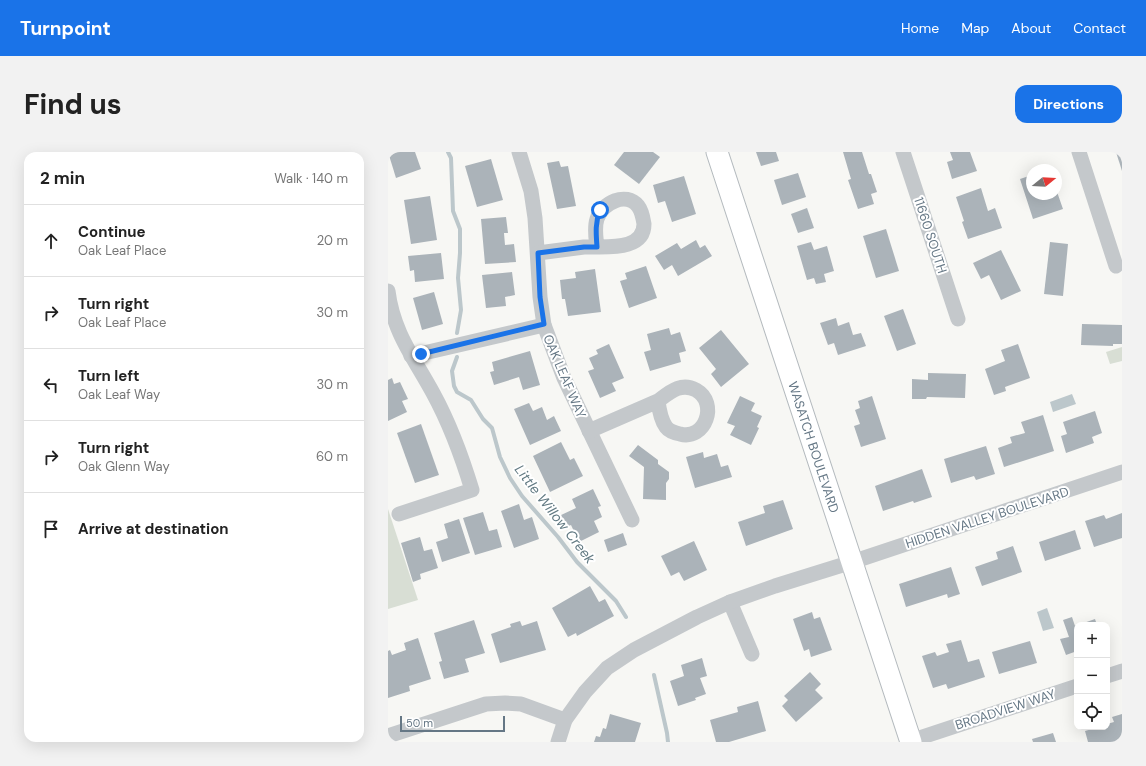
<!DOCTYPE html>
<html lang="en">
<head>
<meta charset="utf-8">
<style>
  body { margin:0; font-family:"DM Sans",sans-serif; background:#f2f2f2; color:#222 }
  .controls { position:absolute; right:12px; bottom:12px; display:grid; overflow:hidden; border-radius:8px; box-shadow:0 4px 16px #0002 }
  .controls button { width:36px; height:36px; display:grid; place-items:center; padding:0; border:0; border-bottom:1px solid #e0e0e0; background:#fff; color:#222; font:20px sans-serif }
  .compass { position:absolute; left:638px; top:12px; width:36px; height:36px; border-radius:50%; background:#fff; box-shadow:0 4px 16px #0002; rotate:72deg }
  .scale { position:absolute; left:12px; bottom:10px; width:105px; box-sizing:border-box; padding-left:4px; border:2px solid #657785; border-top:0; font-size:11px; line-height:14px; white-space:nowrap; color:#657785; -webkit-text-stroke:3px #fff; paint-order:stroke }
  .stop { position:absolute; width:12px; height:12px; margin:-9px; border:3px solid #1a73e8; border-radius:50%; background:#fff }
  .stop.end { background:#1a73e8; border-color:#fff; box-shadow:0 1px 4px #0008 }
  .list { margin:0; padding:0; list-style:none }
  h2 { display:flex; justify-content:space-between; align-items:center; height:52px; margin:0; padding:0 16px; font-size:17px }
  h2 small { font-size:13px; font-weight:400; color:#767676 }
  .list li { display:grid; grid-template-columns:26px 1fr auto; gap:12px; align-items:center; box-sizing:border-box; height:72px; padding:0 16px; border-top:1px solid #e0e0e0 }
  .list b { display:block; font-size:15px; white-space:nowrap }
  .list p { margin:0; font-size:13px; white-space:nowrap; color:#767676 }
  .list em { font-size:13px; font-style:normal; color:#767676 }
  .icon { flex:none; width:22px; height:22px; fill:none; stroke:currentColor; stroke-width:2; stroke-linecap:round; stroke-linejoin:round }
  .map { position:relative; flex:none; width:734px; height:590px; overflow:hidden; border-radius:12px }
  header { display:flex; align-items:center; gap:24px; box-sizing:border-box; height:56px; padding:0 20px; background:#1a73e8; color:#fff }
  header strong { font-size:19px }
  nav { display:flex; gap:22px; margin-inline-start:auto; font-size:14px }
  .intro { display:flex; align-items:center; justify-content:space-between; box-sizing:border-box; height:96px; padding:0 24px }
  h1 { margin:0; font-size:28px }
  .button { padding:10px 18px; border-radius:12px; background:#1a73e8; color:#fff; font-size:14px; font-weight:700 }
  main { display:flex; gap:24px; padding:0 24px }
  aside { flex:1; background:#fff; border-radius:12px; box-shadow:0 4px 16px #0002 }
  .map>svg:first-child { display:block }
  .green { fill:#d8ded4 }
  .water { fill:#bcc7cb }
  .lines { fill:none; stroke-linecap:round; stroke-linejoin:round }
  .stream { stroke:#bcc7cb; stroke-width:4 }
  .building { fill:#abb3b9 }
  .secondary-casing { stroke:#b4babe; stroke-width:23 }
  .minor { stroke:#c4c8cb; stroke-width:15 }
  .secondary { stroke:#fff; stroke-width:21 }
  .route { stroke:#1a73e8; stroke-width:5 }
  .labels { text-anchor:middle; stroke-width:4; stroke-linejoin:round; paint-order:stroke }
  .street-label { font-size:13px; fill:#657785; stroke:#fff }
  .water-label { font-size:14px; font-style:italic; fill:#617982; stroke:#fff }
</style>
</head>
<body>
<header>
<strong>Turnpoint</strong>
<nav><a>Home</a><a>Map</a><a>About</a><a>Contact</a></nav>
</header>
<div class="intro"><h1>Find us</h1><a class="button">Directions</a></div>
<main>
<aside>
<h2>2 min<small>Walk · 140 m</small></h2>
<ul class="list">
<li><svg class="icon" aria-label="ahead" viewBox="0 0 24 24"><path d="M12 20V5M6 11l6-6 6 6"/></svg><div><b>Continue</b><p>Oak Leaf Place</p></div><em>20 m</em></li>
<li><svg class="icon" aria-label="right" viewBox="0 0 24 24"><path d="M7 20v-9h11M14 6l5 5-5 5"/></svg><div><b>Turn right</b><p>Oak Leaf Place</p></div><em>30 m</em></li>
<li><svg class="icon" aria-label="left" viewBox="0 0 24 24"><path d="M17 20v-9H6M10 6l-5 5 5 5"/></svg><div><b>Turn left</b><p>Oak Leaf Way</p></div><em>30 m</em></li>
<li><svg class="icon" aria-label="right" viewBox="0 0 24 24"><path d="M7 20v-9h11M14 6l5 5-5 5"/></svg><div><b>Turn right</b><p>Oak Glenn Way</p></div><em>60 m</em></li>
<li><svg class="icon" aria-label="arrive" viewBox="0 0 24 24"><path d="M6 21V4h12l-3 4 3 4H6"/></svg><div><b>Arrive at destination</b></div></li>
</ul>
</aside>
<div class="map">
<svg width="734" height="590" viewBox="0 0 734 590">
  <rect width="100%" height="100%" fill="#f7f7f4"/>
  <!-- green -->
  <g class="green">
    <path d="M734,195v14l-12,3 -4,-12z"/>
    <path d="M0,357l30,91 -30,9z"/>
  </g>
  <!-- water -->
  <g class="water">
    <path d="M684,242l4,10 -23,8 -3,-10z"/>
    <path d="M659,456l7,20 -11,3 -6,-19z"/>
  </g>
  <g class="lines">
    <!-- stream -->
    <g class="stream">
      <path d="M60,0l3,6 2,53 7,18v24l-2,25 3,32 -4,23"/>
      <path d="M69,205l-5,14 2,15 3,6 14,8 12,19 9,9 8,29 10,21 12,18 36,41 19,25 39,39 10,16"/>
      <path d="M266,523l13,58 1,9"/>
    </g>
  </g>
  <!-- building -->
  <g class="building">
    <path d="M0,0h27l6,17 -25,9z"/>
    <path d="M236,0h29l7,5 -21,27 -25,-19z"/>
    <path d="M368,0h20l3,9 -18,5z"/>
    <path d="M455,0h19l7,22h2l6,18 -6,2 3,10 -16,5 -10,-29 3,-1z"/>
    <path d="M562,0h20l7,19 -25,8 -5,-17 6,-2z"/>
    <path d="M728,0h6v19z"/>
    <path d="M103,7l12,41 -26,7 -12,-41z"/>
    <path d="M171,9l2,6 7,-1 8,40 -19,3 -10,-46z"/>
    <path d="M410,21l8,24 -24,8 -8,-25z"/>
    <path d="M644,23v19h24v-5l7,20 -30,10 -13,-40z"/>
    <path d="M296,24l12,38 -24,8 -7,-21 -7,2 -5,-18z"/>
    <path d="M593,36l7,23 7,-3 7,20 -34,11 -6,-17 2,-1 -8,-24z"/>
    <path d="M42,44l7,44 -26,4 -7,-44z"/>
    <path d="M419,56l7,20 -16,5 -7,-19z"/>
    <path d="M118,65l2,16h-4l1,12 9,-1 2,18 -31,2 -4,-45z"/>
    <path d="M498,77l13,42 -23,7 -13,-42z"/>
    <path d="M308,88l4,8 5,-3 7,11 -34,20 -6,-11 -8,5 -9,-14 22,-13 4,6z"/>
    <path d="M423,90l3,8 13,-4 7,25 -10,3 2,8 -10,2 -2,-6 -7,2 -10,-34z"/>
    <path d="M662,90l18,2 -5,52 -19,-2z"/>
    <path d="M613,98l20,41 -20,9 -12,-25 -8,4 -8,-16z"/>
    <path d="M53,101l3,26 -29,3 -1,-12 -4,1 -2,-15z"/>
    <path d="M258,114l11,32 -28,10 -9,-27 7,-2 -2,-6z"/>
    <path d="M207,117l6,43 -33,4 -3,-17h-3l-2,-19 16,-2 -1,-6z"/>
    <path d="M124,120l3,23 -10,2 1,9 -20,2 -4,-33z"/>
    <path d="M46,140l9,32 -21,6 -9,-32z"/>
    <path d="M515,157l13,35 -19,7 -13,-35z"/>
    <path d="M448,166l2,8 11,-4 4,13 8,-2 5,13 -28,9 -4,-12 -6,2 -8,-22z"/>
    <path d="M694,172l40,1v19h-9v2l-32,-1z"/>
    <path d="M281,176l2,7 9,-3 6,19 -7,2 2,9 -31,9 -6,-19 7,-2 -4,-16z"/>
    <path d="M333,178l28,34 -28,23 -10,-13 5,-5 -17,-21z"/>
    <path d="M221,192l15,34 -12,5 4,8 -16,7 -12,-27 6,-2 -5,-11 9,-4 -2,-4z"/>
    <path d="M630,192l12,34 -25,9 1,4 -12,4 -9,-26 20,-8 -4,-11z"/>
    <path d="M142,199l10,34 -17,5 -4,-13 -25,8 -4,-13 4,-1 -2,-9z"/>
    <path d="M540,221l38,1 -1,24 -38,-1 -1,2h-14v-20l16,1z"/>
    <path d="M4,226l2,6 6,-2 8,17 -6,2 5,11 -19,9v-41z"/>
    <path d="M352,244l15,7 -4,8 11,5 -5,11 2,1 -8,17 -21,-10 5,-9 -8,-3z"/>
    <path d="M484,244l14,43 -25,8 -7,-21 6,-2 -5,-14 5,-2 -2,-7z"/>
    <path d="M141,251l4,8 9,-4 5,13 7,-4 7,15 -31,14 -16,-36z"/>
    <path d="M707,259l7,22 -10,4 2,6 -28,10 -5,-17 6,-2 -4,-12z"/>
    <path d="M655,263l11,36 -50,16 -6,-19 14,-5 -2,-6 15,-4 -4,-11z"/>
    <path d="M33,272l18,51 -24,8 -18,-50z"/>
    <path d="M173,290l9,18 4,-2 9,18 -33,16 -17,-36z"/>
    <path d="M250,293l20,15v4l11,8v7l-3,4v17l-23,-1 1,-32 -15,-11z"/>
    <path d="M598,294l9,28 -19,6 -2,-4 -23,7 -7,-24z"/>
    <path d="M315,300l1,6 13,-4 4,13 7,-2 4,12 -37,11 -9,-31z"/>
    <path d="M534,317l10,28 -18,6 -1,-2 -30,10 -8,-25z"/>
    <path d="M205,337l8,17 -3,1 4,10 -8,4 5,11 -20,10 -8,-17 -7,3 -5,-12 17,-8 -4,-9z"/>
    <path d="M395,348l10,29 -47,17 -8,-24 27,-9 -2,-7z"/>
    <path d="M131,352l5,16 8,-3 7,22 -25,9 -13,-37z"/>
    <path d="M95,360l6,19 8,-2 5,18 -27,8 -12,-37z"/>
    <path d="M734,361v25l-28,9 -9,-26 19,-6 2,4z"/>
    <path d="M71,367l11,34 -28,9 -6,-20 12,-4 -4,-14z"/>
    <path d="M687,378l6,19 -36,12 -6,-19z"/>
    <path d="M235,381l4,12 -19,7 -4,-12z"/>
    <path d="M32,385l4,14 8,-2 6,19 -18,6 1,5 -8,3 -12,-39z"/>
    <path d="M306,389l13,29 -23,11 -5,-9 -8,4 -10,-20z"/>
    <path d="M625,394l9,26 -40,14 -7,-19 23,-8 -2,-7z"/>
    <path d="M563,415l9,27 -12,4 -1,-4 -41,13 -7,-23z"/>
    <path d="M202,434l9,16 6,-3 9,17 -37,20 -1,-3 -8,4 -16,-29z"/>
    <path d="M424,460l2,7 6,-2 12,33 -21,7 -2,-8 -5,2 -11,-32z"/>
    <path d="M684,465l3,9 2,-1v26l-11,4 -6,-16 9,-2 -6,-17z"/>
    <path d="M707,467l2,6h-19z"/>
    <path d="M86,468l11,33 -20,6 4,13 -25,7 -5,-17 3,-1 -8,-28z"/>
    <path d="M132,469l2,5 15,-5 9,29 -46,13 -9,-29 20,-7 -1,-3z"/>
    <path d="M30,486l13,41 -22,7 1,5 -22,7v-47l2,-1 2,5 14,-5 -2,-7z"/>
    <path d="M573,488l7,22 11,-3 6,18 -37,12 -2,-5 -13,4 -11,-32 13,-4 2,4 12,-4 -3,-8z"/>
    <path d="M642,489l7,22 -38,11 -7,-22z"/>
    <path d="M314,506l5,18 -7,2 6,16 -11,4 1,2 -18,6 -8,-25 14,-5 -3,-11z"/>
    <path d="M422,520l11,12 -6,6 8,8 -27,24 -14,-16 6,-6 -4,-4z"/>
    <path d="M370,549l8,30 -37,11h-13l-6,-22 28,-8 -1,-5z"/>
    <path d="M222,562l31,9 -6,19h-41l2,-6 4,1 3,-9 3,1z"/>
    <path d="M734,562v28h-34l-3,-11 14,-4h8v-3l7,-2 -2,-5z"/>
    <path d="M665,581l3,9h-23l-1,-3z"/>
  </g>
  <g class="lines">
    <defs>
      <path id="secondary" d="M329,0l194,590"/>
    </defs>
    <!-- secondary casing -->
    <use href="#secondary" class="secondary-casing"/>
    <!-- minor -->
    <g class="minor">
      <path d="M131,0l12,39 4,27 5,79 4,28 20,53 68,142"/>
      <path d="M515,0l55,167"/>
      <path d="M691,0l37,114"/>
      <path d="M150,101l46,-6h13c-1,-9 -3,-19 0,-28 5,-16 29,-28 41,-13 4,5 5,12 6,18 0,24 -30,23 -47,23"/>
      <path d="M0,139c5,41 26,67 45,102 17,31 29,64 39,97l-73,24"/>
      <path d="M23,204l133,-31"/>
      <path d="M201,279l69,-30c1,8 3,19 8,26 3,4 9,6 14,7 25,7 39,-31 16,-44 -15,-8 -26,2 -38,11"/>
      <path d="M342,450l22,52"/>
      <path d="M719,524l15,-5"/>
      <path d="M0,584l98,-32 19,-1 16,1 44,16"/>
      <path d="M522,589l167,-55"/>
      <path d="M170,590l7,-22 20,-28 22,-24 27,-18 63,-33 33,-15 45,-16 77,-24 270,-90"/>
    </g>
    <!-- secondary -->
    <use href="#secondary" class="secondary"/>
  </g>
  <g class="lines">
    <!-- route -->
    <path class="route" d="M33,202l123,-30 -4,-27 -2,-44 46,-6h13c-1,-14 -2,-24 3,-37"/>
  </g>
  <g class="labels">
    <!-- street labels -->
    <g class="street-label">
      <text transform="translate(543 83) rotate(72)" y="5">11660 SOUTH</text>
      <text transform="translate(177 224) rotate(67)" y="5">OAK LEAF WAY</text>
      <text transform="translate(426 295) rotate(72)" y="5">WASATCH BOULEVARD</text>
      <text transform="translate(599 365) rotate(-18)" y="5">HIDDEN VALLEY BOULEVARD</text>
      <text transform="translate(617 557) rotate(-18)" y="5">BROADVIEW WAY</text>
    </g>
    <!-- water labels -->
    <g class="water-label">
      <text transform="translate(167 362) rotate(52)" y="5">Little Willow Creek</text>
    </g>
  </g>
</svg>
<div class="controls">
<button>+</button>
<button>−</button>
<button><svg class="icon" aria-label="locate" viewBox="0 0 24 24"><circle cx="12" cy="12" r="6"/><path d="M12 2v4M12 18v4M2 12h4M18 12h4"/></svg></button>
</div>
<svg class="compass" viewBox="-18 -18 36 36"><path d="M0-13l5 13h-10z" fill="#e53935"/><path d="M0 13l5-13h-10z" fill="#767676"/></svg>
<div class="scale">50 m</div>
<div class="stop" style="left:212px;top:58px"></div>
<div class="stop end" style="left:33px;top:202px"></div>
</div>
</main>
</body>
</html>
